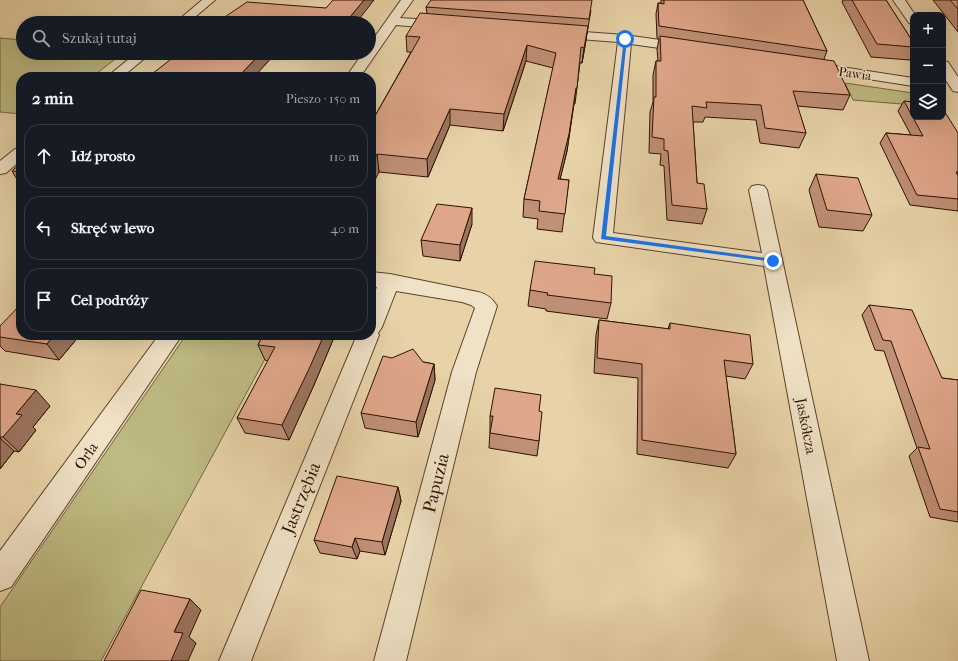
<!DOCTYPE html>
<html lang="pl">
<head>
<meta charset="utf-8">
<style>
  body { margin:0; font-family:"IM FELL French Canon",serif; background:#20242c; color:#f1f3f6 }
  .controls { position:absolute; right:12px; top:12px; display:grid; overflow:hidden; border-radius:8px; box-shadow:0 4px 16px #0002 }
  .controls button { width:36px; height:36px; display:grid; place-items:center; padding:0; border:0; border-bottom:1px solid #363941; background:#171b24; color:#f1f3f6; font:20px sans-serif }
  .stop { position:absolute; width:12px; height:12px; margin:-9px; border:3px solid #1a73e8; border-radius:50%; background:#fff }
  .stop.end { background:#1a73e8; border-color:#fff; box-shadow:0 1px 4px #0008 }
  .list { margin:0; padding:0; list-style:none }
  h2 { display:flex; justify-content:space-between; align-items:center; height:52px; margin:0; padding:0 16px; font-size:17px }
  h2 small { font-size:13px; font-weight:400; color:#9ea1a6 }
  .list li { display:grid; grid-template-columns:26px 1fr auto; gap:12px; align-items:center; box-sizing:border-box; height:64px; margin:0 8px 8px; padding:0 8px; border:1px solid #363941; border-radius:16px }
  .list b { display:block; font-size:15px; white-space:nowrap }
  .list em { font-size:13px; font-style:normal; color:#9ea1a6 }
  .icon { flex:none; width:22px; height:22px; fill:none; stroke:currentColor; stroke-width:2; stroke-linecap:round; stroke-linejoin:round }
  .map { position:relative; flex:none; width:958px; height:661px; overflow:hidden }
  .search { position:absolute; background:#171b24; box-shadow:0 4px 16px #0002; left:16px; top:16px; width:360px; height:44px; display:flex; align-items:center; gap:10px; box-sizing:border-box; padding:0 14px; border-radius:22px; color:#9ea1a6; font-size:15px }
  .panel { position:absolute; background:#171b24; box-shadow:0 4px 16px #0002; left:16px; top:72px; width:360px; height:268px; border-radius:16px }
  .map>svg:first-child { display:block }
  .green { fill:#beba83; stroke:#766642 }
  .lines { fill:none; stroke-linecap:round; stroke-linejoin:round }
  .street-casing { stroke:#5c422a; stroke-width:2 }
  .street { fill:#f0e2c6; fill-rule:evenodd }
  .wall { fill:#c09077; stroke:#2d1200 }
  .shaded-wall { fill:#9c7561; stroke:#2d1200 }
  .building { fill:#dfa78a; stroke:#2d1200 }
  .route { fill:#1a73e8 }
  .labels { text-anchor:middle; stroke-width:3; stroke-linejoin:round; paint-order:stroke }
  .far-street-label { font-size:13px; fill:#2d1200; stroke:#f0e2c6 }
  .street-label { font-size:15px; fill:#2d1200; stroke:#f0e2c6 }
  .near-street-label { font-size:18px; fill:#2d1200; stroke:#f0e2c6 }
</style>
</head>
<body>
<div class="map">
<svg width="958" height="661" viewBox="0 0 958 661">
  <rect width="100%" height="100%" fill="#e8d3a8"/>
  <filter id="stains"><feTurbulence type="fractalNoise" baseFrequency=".005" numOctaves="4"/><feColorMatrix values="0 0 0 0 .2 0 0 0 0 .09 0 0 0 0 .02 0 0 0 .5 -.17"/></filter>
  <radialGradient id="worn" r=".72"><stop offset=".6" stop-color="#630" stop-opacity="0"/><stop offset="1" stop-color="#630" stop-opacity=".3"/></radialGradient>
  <!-- green -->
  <g class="green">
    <path d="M0,38l23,2v13h100l-31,24h-71v37l-21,-2z"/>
    <path d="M845,83l68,10v12l-60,-5z"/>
    <path d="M186,335h92l-177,326h-101v-54z"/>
  </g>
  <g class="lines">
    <defs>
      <g id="street">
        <path d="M202,0h13l-27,23h-13z"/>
        <path d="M401,0h12l-13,18 45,3 4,1 2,3 -2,3 -4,1 -49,-4 -36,52h-14l17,-24h6v-8z"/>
        <path d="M893,0h12l10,15h-2v9l-4,-1z"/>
        <path d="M557,30l68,5 63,9 5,1 1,3 -1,3 -5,1 -57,-8 -18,189 149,20 -13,-63 3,-4 6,-1 6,1 3,4 102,471h-32l-73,-395 -168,-24 -3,-4 25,-196 -65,-5 -2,-3 2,-3z"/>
        <path d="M136,53h15l-29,24h-15z"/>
        <path d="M943,61l5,1 10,15v15l-5,-1 -10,-15z"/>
        <path d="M809,62l104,16v8l-109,-17 -2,-3 2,-3z"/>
        <path d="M21,147v13l-15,13 -6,1v-13l15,-12z"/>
        <path d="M371,272l19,2 88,18c9,2 14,6 19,14l-21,66 -70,289h-32l78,-289 23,-64 -4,-3 -9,-3 -66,-11 -14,36 -4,6 1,2 -128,326h-32l138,-326h14v-33l6,-15 -6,-1z"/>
        <path d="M159,335h23l-171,252 -11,4v-40z"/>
      </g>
    </defs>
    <!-- street casing -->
    <use href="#street" class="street-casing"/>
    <!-- street -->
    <use href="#street" class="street"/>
  </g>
  <!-- wall -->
  <g class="wall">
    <path d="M661,0h142l24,51 -3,8 26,36 -7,15 -46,-4 9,27 -7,15 -39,-5 -4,-23 -51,-3 -2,5h-10l4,61 10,26 -5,15 -35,-4 -3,-54 -4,-1 1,-11 -12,-1 1,-41 3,-10v-27l3,-14h2l-1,-12 2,-10 -2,-1 -1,-24 2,-11h3z"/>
    <path d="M843,0h43l27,42v13l-3,5 -39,-3 -29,-55z"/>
    <path d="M933,0h25v32z"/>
    <path d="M426,7l165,3 -9,53h-2l-5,41h-1l-7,47 -7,28 9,1 -7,52 -25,-3 1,-10 -15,-2 1,-18 29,-131 -27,-7 -23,70 -53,-6 -22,52 -49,-5 -8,-49 40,-71h-4l-1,-16 21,-22z"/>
    <path d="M282,53h52l-3,4z"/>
    <path d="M904,101l54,32v78l-48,-6 -30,-62 6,-10 25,2 -13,-24z"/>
    <path d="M21,163v23l-9,-15z"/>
    <path d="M816,174l56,41 -9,16 -44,-4 -10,-37z"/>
    <path d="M472,224l-12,37 -37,-5 -2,-16z"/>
    <path d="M594,274l17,29 -4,16 -61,-8v-2l-18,-3 2,-16z"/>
    <path d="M869,305l73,73 16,2v142l-28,-5 -21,-61 8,-8 -33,-97 -9,-1 -13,-35z"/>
    <path d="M599,320l69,9 2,-6 83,41 -8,15 -19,-3 10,78 -8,14 -91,-14 1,-76 -44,-5 2,-38z"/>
    <path d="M0,326l80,9 -21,25 -54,-9 -5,-5z"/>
    <path d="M263,335h72l-21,50 -25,55 -44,-7 -8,-15 31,-57 -3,-1 -7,-15z"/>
    <path d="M423,362l11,2 1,16 -17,57 -53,-9 -4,-15z"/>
    <path d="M0,384l50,22 -17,21 3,3 -17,22 -5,-1 -14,18z"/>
    <path d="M539,411v30l-2,15 -48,-8 1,-17v-15z"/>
    <path d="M398,487l3,14 -16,54 -25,-4 -3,8 -37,-6 -6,-13z"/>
  </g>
  <!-- shaded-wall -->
  <g class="shaded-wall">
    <path d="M364,0h10l-18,23h-11z"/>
    <path d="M588,26l-2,15 -4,22 2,-15z"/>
    <path d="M527,45l-1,16 -23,70 1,-17z"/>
    <path d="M261,53h15l-22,24h-16z"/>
    <path d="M330,53h4l-3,4z"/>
    <path d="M576,88l-9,63 -11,45 2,-17z"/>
    <path d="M450,109v16l-22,52 -1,-18z"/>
    <path d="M377,154l2,18 -8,16v-23z"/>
    <path d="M472,208v16l-12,37v-16z"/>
    <path d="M54,335h26l-21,25 -12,-16z"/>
    <path d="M324,335h11l-21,50 -25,55 -7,-15z"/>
    <path d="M434,364l1,16 -17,57 -2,-15z"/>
    <path d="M36,390l14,16 -17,21 3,3 -17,22 -16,-15 13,-23z"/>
    <path d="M0,438l14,13 -14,18z"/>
    <path d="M398,487l3,14 -16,54 -3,-13z"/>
    <path d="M355,538l5,13 -3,8 -5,-12z"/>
    <path d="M190,599l11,11 -12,27 7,6 -8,18h-17l3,-29z"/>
  </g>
  <!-- building -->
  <g class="building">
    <path d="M333,0h31l-19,23h-129l31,-21 79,6z"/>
    <path d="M431,0h161l-3,19 -163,-12z"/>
    <path d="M664,0h139l24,51 -168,-25 -1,-23 6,1z"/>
    <path d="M852,0h34l27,42v5l-36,-3z"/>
    <path d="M950,0h8v9z"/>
    <path d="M420,13l168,13 -4,22 -3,-1 -4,41h-1l-7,46 -11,45 11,1 -4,34 -26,-3 1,-10 -16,-2 32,-146 -29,-8 -23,69 -54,-5 -23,50 -50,-5 -6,11v-42l49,-86 -14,-1z"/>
    <path d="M660,36l174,25 16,34 -57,-4 13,42 -41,-5 -4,-23 -55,-3 1,6 -15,-2 5,77 7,1 3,25 -35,-4 -4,-54 -4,-1v-11l-12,-2 2,-40h2v-36h5z"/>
    <path d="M179,53h82l-23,24h-90z"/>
    <path d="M904,101l9,1v15h30v-8l15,24v39h-2l2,4v23l-41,-4 -31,-62 37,3z"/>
    <path d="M21,163v9l-9,-1z"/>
    <path d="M816,174l42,4 14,37 -45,-5z"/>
    <path d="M437,204l35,4 -12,37 -39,-5z"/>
    <path d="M535,261l60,7 -1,6 18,2 -1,27 -64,-8 1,-2 -18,-3z"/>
    <path d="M21,304v31h33l-7,9 -47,-7v-11z"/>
    <path d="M869,305l43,5 30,68 16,2v132l-18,-3 -22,-62 12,2 -39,-108 -8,-1z"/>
    <path d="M599,320l71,9v-6l80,12 3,29 -29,-4 12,94 -94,-14v-76l-45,-6z"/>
    <path d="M263,335h61l-15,34 -27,56 -45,-7 38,-71 -17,-2z"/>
    <path d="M413,349l10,13 11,2 -18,58 -55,-9 22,-57 9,2z"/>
    <path d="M0,384l36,6 -20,24 6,1 -19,22h-3z"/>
    <path d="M495,388l46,7 -2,16 3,1 -3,29 -49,-8 3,-17h-3z"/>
    <path d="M337,476l61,11 -16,55 -27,-4 -3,9 -38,-7z"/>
    <path d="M141,590l49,9 -16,33 9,1 -12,28h-67z"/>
  </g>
  <!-- route -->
  <path class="route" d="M624,38l3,1 -21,197 167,23 3,2 -1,1 -174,-23z"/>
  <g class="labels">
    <!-- far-street labels -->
    <g class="far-street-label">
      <text transform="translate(855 73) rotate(8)" y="5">Pawia</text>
    </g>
    <!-- street labels -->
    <g class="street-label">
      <text transform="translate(806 426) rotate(79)" y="5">Jaskółcza</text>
      <text transform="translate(86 456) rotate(-55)" y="5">Orla</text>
    </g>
    <!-- near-street labels -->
    <g class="near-street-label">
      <text transform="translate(436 483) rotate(-76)" y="6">Papuzia</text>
      <text transform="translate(301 498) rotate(-68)" y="6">Jastrzębia</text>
    </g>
  </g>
  <rect width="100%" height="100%" filter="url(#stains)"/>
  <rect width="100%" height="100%" fill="url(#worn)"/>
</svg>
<div class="controls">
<button>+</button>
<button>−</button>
<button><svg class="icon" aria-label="layers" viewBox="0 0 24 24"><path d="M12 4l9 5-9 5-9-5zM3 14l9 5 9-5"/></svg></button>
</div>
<div class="stop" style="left:625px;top:39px"></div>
<div class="stop end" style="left:773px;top:261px"></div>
<div class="search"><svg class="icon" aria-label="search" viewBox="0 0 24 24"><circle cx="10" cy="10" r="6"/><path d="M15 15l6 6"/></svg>Szukaj tutaj</div>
<section class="panel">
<h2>2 min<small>Pieszo · 150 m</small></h2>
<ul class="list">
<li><svg class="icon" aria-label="ahead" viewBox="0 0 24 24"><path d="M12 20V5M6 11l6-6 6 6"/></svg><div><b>Idź prosto</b></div><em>110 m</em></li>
<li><svg class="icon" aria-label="left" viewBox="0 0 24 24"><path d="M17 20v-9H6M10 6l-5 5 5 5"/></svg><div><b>Skręć w lewo</b></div><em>40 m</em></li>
<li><svg class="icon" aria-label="arrive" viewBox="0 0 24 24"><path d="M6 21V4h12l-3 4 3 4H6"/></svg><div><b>Cel podróży</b></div></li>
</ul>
</section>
</div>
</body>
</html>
